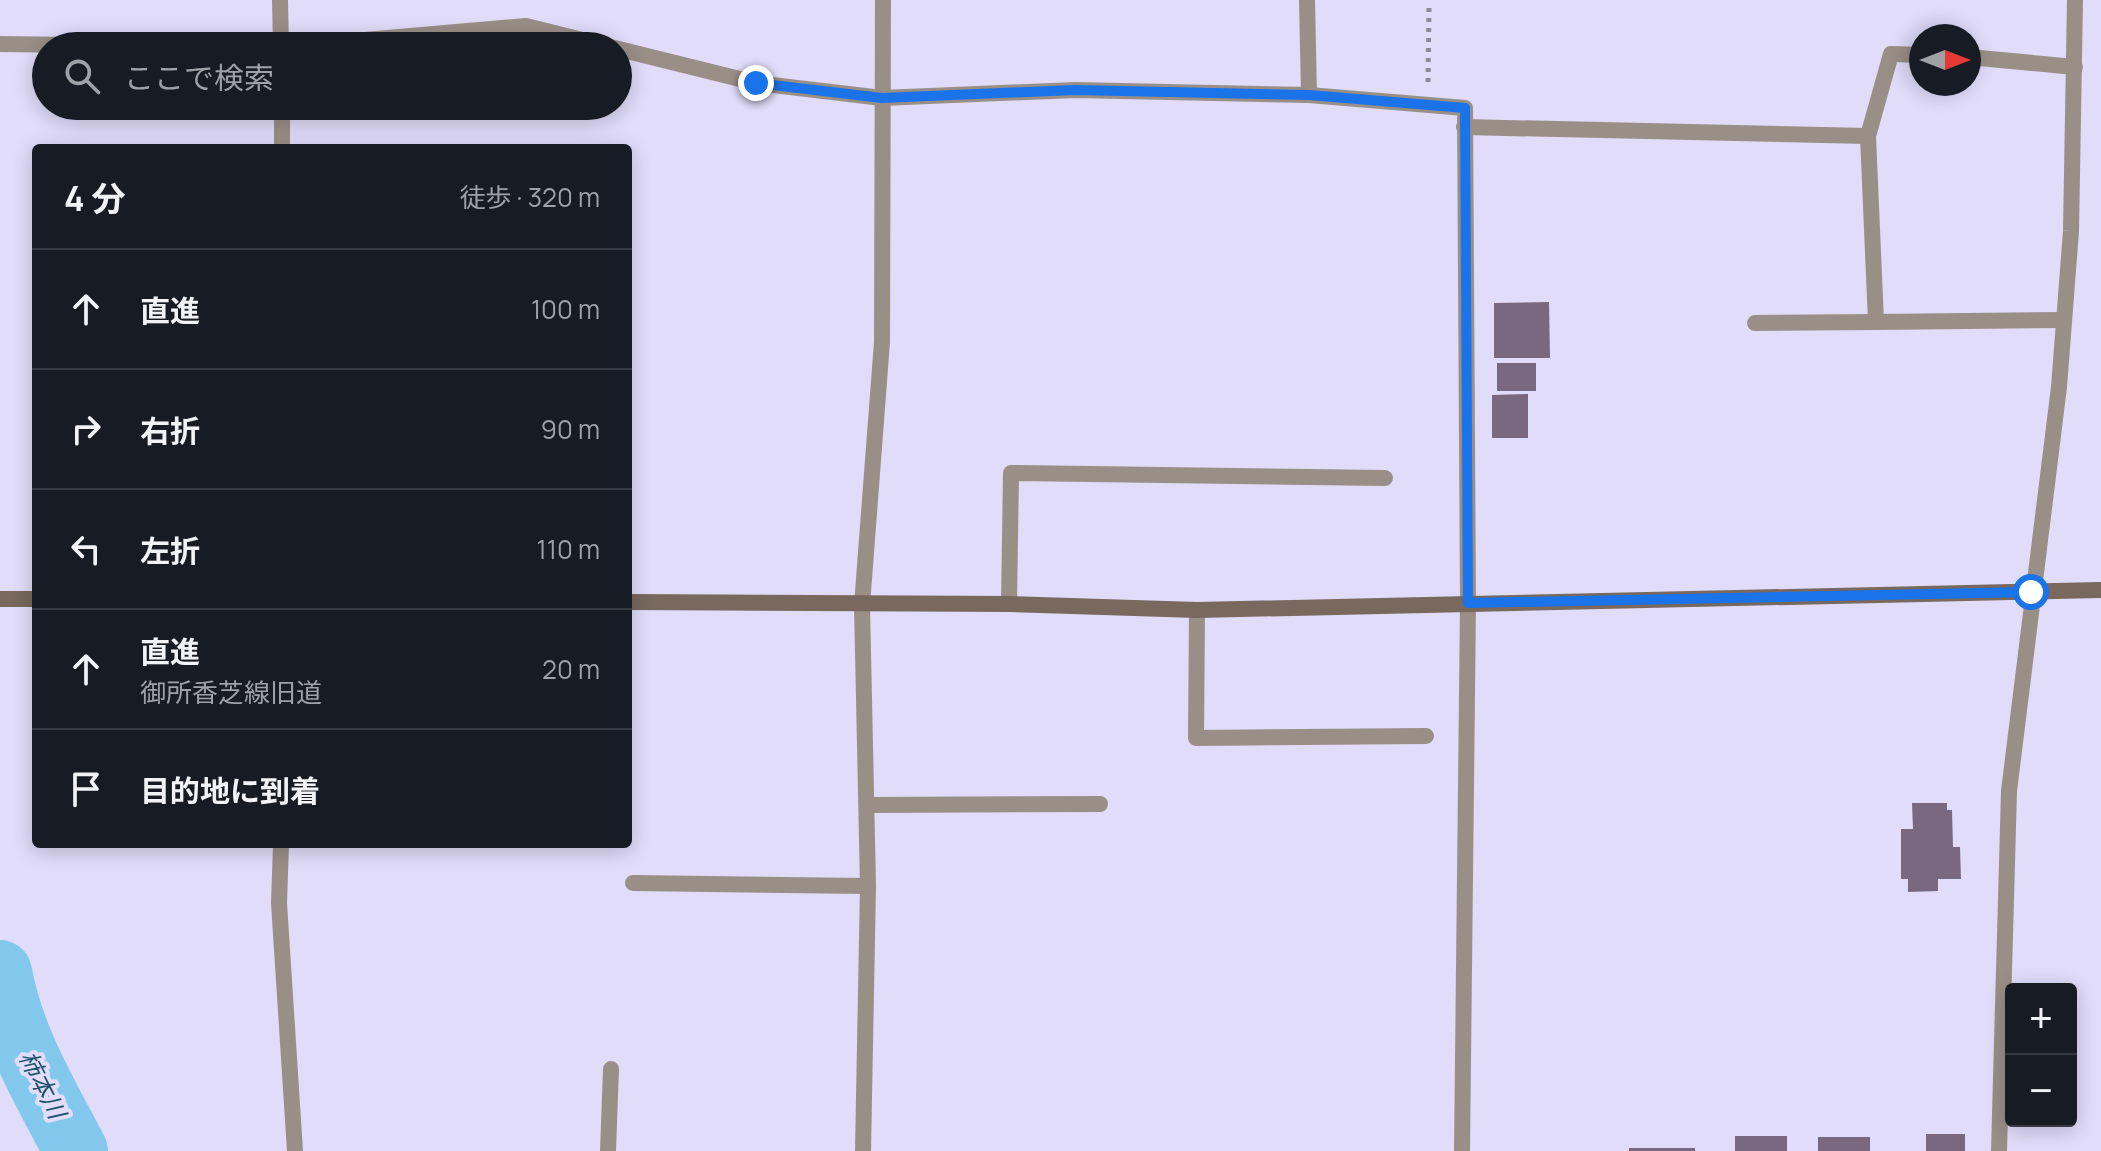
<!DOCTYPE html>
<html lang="ja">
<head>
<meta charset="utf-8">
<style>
  body { margin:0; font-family:Manrope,"Noto Sans JP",sans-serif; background:#242831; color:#f1f3f6 }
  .controls { position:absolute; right:24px; bottom:24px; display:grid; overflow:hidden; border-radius:8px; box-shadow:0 4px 20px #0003 }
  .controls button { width:72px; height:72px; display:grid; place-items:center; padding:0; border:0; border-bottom:2px solid #363941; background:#171b24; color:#f1f3f6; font:40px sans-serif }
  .compass { position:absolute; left:1909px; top:24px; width:72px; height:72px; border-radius:50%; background:#171b24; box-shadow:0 4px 20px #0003; rotate:90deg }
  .stop { position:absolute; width:24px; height:24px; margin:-18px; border:6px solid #1a73e8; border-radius:50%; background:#fff }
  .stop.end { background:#1a73e8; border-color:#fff; box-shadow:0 2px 8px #0008 }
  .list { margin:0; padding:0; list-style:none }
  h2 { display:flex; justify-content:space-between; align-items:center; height:104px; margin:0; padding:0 32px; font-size:34px }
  h2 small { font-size:26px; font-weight:400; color:#9ea1a6 }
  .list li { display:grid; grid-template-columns:52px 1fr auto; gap:24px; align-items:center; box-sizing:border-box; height:120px; padding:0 32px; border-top:2px solid #363941 }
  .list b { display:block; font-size:30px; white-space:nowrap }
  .list p { margin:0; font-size:26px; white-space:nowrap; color:#9ea1a6 }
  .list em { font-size:26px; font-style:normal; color:#9ea1a6 }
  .icon { flex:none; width:44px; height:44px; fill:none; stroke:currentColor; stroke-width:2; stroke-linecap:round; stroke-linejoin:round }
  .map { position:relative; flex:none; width:2101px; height:1151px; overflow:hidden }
  .search { position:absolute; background:#171b24; box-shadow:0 4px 20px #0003; left:32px; top:32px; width:600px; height:88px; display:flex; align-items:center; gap:20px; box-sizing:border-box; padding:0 28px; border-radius:44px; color:#9ea1a6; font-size:30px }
  .panel { position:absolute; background:#171b24; box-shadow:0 4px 20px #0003; left:32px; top:144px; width:600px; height:704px; border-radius:8px }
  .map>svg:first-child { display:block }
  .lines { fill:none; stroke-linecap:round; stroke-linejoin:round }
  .river { stroke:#82c7ec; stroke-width:64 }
  .building { fill:#79687f }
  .path { stroke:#8c899d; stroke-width:5; stroke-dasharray:4 6; stroke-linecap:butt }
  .lane { stroke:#9a8f87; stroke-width:16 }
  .street { stroke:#9a8f87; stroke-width:16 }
  .secondary { stroke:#78685d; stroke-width:16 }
  .route { stroke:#1a73e8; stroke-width:10 }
  .labels { text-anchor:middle; stroke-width:8; stroke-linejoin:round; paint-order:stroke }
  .water-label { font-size:24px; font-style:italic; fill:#1c526c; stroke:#e0dcf9 }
</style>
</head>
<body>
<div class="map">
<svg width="2101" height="1151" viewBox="0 0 2101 1151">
  <rect width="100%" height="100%" fill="#e0dcf9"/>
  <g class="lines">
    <!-- river -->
    <path class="river" d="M0,972c12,66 45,120 76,179"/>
  </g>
  <!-- building -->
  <g class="building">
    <path d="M1549,302l1,56h-56v-55z"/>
    <rect x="1497" y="363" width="39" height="28"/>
    <path d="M1528,394v44h-36v-43z"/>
    <path d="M1912,803h35v7h5l1,37h7l1,32h-23v12l-30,1v-13h-7v-50h12z"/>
    <rect x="1926" y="1134" width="39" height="17"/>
    <rect x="1735" y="1136" width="52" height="15"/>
    <rect x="1818" y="1137" width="52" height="14"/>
    <rect x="1629" y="1148" width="66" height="3"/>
  </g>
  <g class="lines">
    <!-- path -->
    <path class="path" d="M1428,82l1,-74"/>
    <!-- lane -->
    <g class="lane">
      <path d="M1755,323l121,-1"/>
      <path d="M1009,604l2,-131 374,5"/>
      <path d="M1197,610l-1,128 230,-2"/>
      <path d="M867,805l233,-1"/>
      <path d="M633,883l235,3"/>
      <path d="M608,1151l3,-82"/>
    </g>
    <!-- street -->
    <g class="street">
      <path d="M280,0l1,46"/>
      <path d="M1307,0l2,95"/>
      <path d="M0,44l153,2"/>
      <path d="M296,46l230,-20 230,57 126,15 193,-8 234,5 156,13 3,495 -6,548"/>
      <path d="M1969,57l106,10"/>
      <path d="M282,106v42"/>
      <path d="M1464,127l404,9 23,-82 30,1"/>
      <path d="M1868,136l8,186 188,-2"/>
      <path d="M281,844l-2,59 16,248"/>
      <path d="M863,1151l5,-265 -6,-281 20,-263 1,-342"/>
      <path d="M1999,1151l10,-360 50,-404 12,-156 4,-231"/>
    </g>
    <!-- secondary -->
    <g class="secondary">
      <path d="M0,599h36"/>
      <path d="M628,602l381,2 188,6 904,-20"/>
    </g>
  </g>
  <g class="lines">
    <!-- route -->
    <path class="route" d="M756,83l126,15 193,-8 234,5 156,13 3,495 563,-11"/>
  </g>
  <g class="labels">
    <!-- water labels -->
    <g class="water-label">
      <text transform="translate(42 1085) rotate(63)" y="8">柿本川</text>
    </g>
  </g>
</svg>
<div class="controls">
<button>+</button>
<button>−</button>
</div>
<svg class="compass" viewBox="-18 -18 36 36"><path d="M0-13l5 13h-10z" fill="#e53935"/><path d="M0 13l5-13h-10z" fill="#9ea1a6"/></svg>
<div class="stop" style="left:2031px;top:592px"></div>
<div class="stop end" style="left:756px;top:83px"></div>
<div class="search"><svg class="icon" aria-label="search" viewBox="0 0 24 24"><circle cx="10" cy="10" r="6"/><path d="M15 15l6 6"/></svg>ここで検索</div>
<section class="panel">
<h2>4 分<small>徒歩 · 320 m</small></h2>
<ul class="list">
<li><svg class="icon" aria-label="ahead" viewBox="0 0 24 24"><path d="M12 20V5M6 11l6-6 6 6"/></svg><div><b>直進</b></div><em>100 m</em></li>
<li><svg class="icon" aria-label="right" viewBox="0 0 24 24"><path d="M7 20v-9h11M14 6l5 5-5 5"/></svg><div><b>右折</b></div><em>90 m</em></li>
<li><svg class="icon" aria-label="left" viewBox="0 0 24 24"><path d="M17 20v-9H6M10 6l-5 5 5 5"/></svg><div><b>左折</b></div><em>110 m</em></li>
<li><svg class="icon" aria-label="ahead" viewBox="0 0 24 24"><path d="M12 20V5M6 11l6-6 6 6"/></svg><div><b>直進</b><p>御所香芝線旧道</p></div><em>20 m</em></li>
<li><svg class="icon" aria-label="arrive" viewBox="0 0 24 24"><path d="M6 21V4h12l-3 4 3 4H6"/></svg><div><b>目的地に到着</b></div></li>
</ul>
</section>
</div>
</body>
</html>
